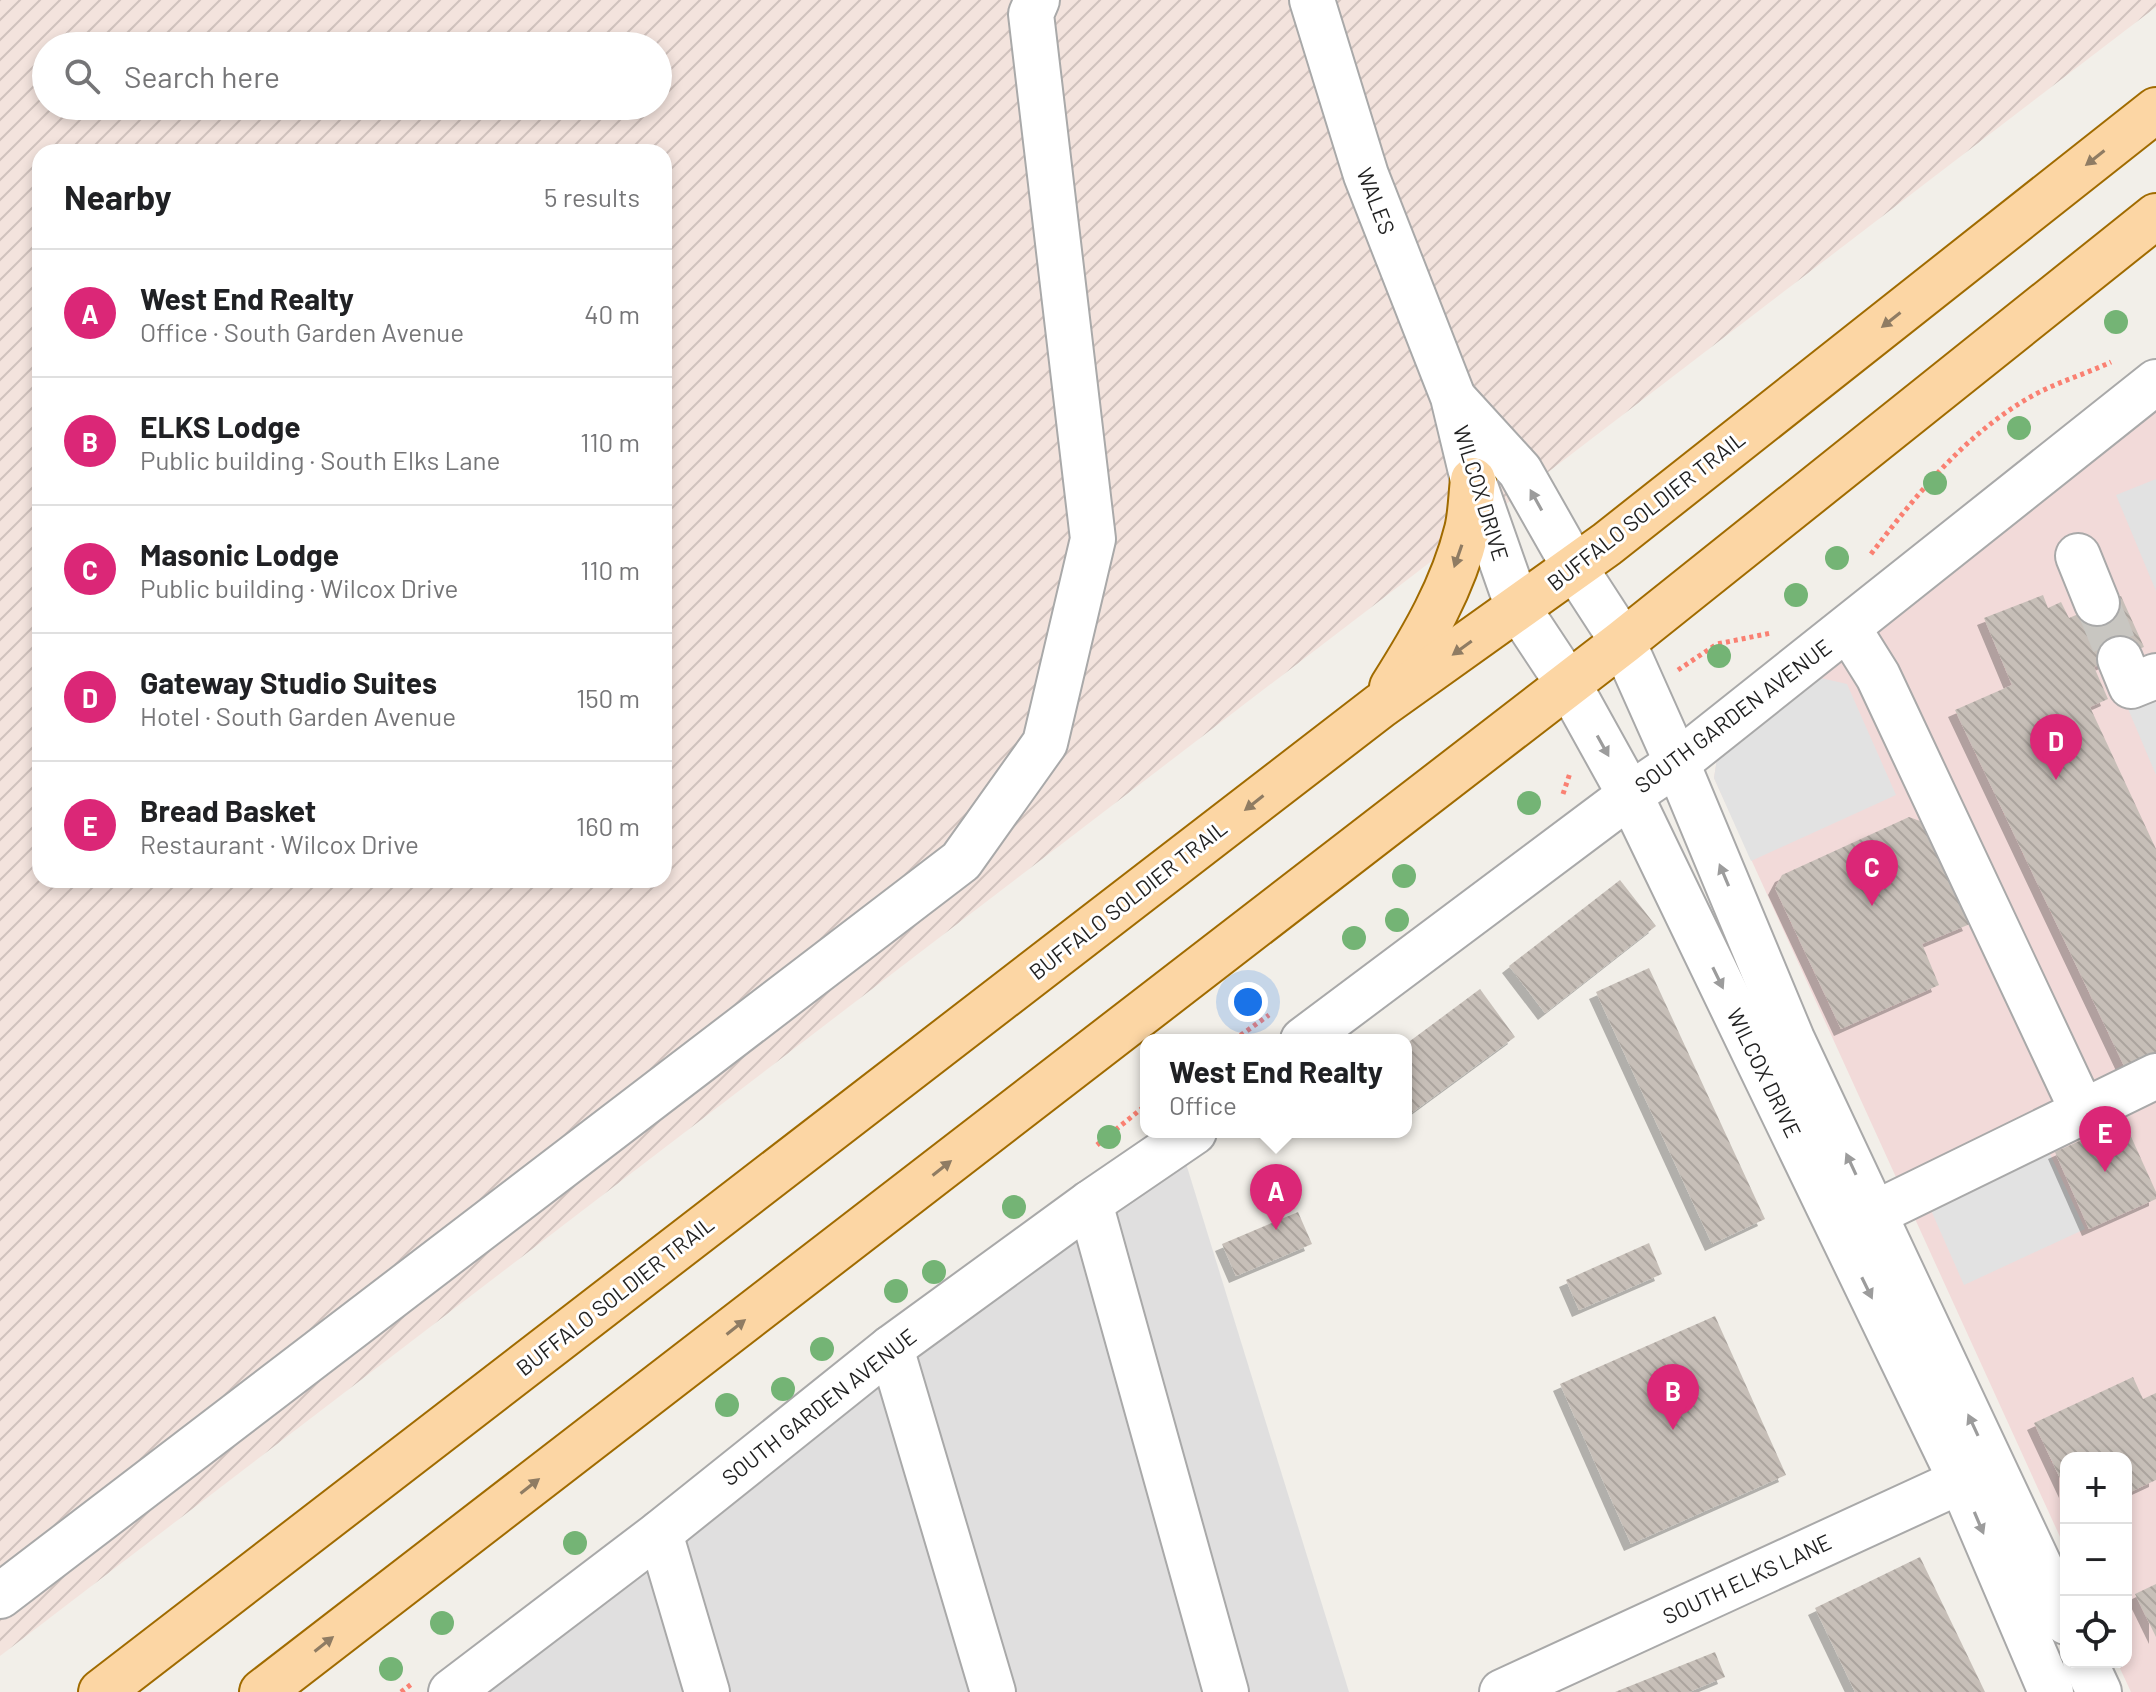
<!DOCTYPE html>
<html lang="en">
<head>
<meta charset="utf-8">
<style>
  body { margin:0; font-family:Barlow,sans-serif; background:#f2f2f2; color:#202124 }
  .controls { position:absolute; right:24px; bottom:24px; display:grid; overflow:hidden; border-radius:16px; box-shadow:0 4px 12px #0003 }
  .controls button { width:72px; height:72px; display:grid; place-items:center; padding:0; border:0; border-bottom:2px solid #e0e0e0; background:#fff; color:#202124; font:40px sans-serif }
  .you { position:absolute; left:1248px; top:1002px; width:28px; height:28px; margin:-20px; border:6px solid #fff; border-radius:50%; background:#1a73e8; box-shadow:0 0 0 12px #1a73e833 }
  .badge { display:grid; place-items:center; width:52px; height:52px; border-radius:50%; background:#db2777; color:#fff; font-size:26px; font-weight:700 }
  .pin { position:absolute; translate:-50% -66px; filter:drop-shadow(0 2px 4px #0008) }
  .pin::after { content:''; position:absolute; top:42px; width:28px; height:24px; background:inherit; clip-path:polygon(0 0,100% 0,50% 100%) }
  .popup { position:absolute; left:1140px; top:1034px; width:272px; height:104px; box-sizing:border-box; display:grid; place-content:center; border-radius:16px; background:#fff; filter:drop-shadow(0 2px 6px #0005); font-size:26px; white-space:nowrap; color:#757577 }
  .popup b { font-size:30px; color:#202124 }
  .popup::after { content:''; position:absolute; left:50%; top:100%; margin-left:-16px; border:16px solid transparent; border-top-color:#fff }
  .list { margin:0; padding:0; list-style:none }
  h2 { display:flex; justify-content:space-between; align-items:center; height:104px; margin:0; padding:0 32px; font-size:34px }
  h2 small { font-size:26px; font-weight:400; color:#757577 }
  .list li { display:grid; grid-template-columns:52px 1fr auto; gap:24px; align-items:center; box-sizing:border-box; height:128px; padding:0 32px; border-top:2px solid #e0e0e0 }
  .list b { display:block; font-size:30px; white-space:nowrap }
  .list p { margin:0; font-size:26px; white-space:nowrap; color:#757577 }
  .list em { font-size:26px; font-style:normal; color:#757577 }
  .icon { flex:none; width:44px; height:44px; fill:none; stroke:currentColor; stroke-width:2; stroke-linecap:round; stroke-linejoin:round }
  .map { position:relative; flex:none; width:2156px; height:1692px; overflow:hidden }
  .search { position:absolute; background:#fff; box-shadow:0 4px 12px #0003; left:32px; top:32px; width:640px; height:88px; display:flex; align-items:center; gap:20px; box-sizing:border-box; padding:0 28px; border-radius:44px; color:#757577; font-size:30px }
  .panel { position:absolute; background:#fff; box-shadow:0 4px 12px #0003; left:32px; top:144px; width:640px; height:744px; border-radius:24px }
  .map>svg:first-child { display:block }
  .residential { fill:#e0dfdf }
  .commercial { fill:#f2dad9 }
  .military { fill:url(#military-furrows); fill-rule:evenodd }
  .parking { fill:#e2e2e2 }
  .building { fill:url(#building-back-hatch); filter:url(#shadow) }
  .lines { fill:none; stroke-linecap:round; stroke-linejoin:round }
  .minor-tunnel { stroke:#c8c6c1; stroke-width:44; stroke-dasharray:44 22; stroke-linecap:butt }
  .minor-casing { stroke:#a9a9a9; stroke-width:48 }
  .major-casing { stroke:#a06b00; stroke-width:48 }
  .path { stroke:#fa8072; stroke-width:5; stroke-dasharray:4 4; stroke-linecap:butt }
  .minor { stroke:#fff; stroke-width:44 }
  .major { stroke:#fcd6a4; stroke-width:44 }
  .tree { fill:#74b475 }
  .oneway { fill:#8f7c63 }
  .oneway2 { fill:#9c9c9c }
  .labels { text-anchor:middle; stroke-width:6; stroke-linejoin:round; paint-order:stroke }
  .street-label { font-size:22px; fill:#222; stroke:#fff }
</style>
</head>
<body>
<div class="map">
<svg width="2156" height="1692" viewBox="0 0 2156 1692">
  <defs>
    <pattern id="military-furrows" width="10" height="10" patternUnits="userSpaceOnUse" patternTransform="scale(2)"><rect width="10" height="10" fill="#f3e3dd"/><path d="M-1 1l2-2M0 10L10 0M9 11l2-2" fill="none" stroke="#d0c2bd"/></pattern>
    <pattern id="building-back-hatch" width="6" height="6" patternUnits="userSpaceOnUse" patternTransform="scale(2)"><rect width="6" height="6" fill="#c7bfb8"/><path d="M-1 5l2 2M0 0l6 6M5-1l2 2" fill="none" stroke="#aba49e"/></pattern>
    <filter id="shadow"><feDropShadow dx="-7" dy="7" stdDeviation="0" flood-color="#0004"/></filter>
  </defs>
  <rect width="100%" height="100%" fill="#f2efe9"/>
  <!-- residential -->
  <path class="residential" d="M1180,1144l169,548h-898z"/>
  <!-- commercial -->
  <path class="commercial" d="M2156,410v1282h-25l-14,-30h9v-204h-60v92l-352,-772 4,-26 178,-145z"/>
  <!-- military -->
  <path class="military" d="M0,0h2156v7l-2156,1649zM46,46h612v60h-612zM40,152h624v728h-624z"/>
  <!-- parking -->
  <g class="parking">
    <path d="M2156,479v112l-40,-96z"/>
    <path d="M1812,676l35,8 49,111 -145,66 -37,-83 4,-26z"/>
    <path d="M2156,692v83l-30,-71z"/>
    <path d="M2050,1154l35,75 -121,56 -34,-77z"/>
  </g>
  <!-- building -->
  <g class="building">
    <path d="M2043,595l5,13 13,-6 8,16 52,-22 23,51 -50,20 14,32 -18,8 66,142v204l-31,15 -170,-358 57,-25 -28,-67z"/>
    <path d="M1909,817l11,4 50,103 -48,20 17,41 -98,44 -66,-141 7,-13z"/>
    <path d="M1620,880l36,46 -111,87 -36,-47z"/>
    <path d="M1649,968l116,251 -53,25 -116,-252z"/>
    <path d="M1480,989l35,48 -109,80v-73z"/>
    <path d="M2124,1121l32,71v7l-67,30 -34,-77z"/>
    <path d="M1298,1212l14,32 -76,32 -14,-32z"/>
    <path d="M1649,1243l13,31 -83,36 -13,-30z"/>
    <path d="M1715,1316l71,159 -155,69 -71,-160z"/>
    <path d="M2133,1377l10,22 13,-6v87l-30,14v-36h-60v33l-32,-68z"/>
    <path d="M1920,1557l65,135h-130l-40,-84z"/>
    <path d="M2156,1584v53l-21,-43z"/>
    <path d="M1715,1652l10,25 -36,15h-74z"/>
  </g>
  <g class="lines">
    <!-- minor-tunnel -->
    <path class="minor-tunnel" d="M2097,603l23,56"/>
    <defs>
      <g id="minor">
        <path d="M1312,0l54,175 87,222 20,83 45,128 51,77 61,110 331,686 90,211"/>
        <path d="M1457,402l63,69 55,97 48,74 54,121 115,276 274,583"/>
        <path d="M2078,556l19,47"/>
        <path d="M1848,628l30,48 205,436"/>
        <path d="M2120,659l11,27 25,-10"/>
        <path d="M1303,1040l327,-245 47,-32 479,-381"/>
        <path d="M1090,1203l136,489"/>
        <path d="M1849,1226l307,-150"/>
        <path d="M891,1348l102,344"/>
        <path d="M660,1533l47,159"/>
        <path d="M0,1596l961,-735 84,-118 48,-204 -62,-525 6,-14"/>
        <path d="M2085,1662l14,30"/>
        <path d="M451,1692l209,-159 231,-185 199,-145 104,-71"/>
        <path d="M1502,1692l485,-223"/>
      </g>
      <g id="major">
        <path d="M1392,687c31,-49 61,-100 75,-157 4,-16 4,-34 6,-50"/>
        <path d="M101,1692l1279,-986 227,-162 549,-434"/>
        <path d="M262,1692l1361,-1050 533,-426"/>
      </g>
    </defs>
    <!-- minor casing -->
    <use href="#minor" class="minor-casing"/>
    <!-- major casing -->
    <use href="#major" class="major-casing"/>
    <!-- path -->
    <g class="path">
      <path d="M1871,554c46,-60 94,-120 161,-158 25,-14 54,-22 79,-34"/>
      <path d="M1678,670l39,-26 54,-11"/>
      <path d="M1563,794l7,-21"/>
      <path d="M1234,1040l35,-25"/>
      <path d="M1097,1145l49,-40"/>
      <path d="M401,1692l12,-9"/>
    </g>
    <!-- minor -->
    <use href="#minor" class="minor"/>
    <!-- major -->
    <use href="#major" class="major"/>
  </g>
  <!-- trees -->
  <g class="tree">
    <circle cx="2116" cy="322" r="12"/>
    <circle cx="2019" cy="428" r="12"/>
    <circle cx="1935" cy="483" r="12"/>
    <circle cx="1837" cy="558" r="12"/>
    <circle cx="1796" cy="595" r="12"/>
    <circle cx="1719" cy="656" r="12"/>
    <circle cx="1529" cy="803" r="12"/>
    <circle cx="1404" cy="876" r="12"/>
    <circle cx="1397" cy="920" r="12"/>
    <circle cx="1354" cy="938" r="12"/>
    <circle cx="1109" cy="1137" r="12"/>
    <circle cx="1014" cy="1207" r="12"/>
    <circle cx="934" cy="1272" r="12"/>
    <circle cx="896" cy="1291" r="12"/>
    <circle cx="822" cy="1349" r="12"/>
    <circle cx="783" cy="1389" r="12"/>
    <circle cx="727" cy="1405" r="12"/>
    <circle cx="575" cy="1543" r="12"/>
    <circle cx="442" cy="1623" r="12"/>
    <circle cx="391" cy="1669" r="12"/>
  </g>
  <!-- one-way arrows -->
  <defs><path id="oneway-solid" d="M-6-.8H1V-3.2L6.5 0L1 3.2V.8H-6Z" transform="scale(2)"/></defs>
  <g class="oneway">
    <use href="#oneway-solid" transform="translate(2095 158) rotate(142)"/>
    <use href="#oneway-solid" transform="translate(1891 320) rotate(142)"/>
    <use href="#oneway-solid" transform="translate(1458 556) rotate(109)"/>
    <use href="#oneway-solid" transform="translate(1462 648) rotate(144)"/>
    <use href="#oneway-solid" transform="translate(1254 803) rotate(142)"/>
    <use href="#oneway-solid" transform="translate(942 1168) rotate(-38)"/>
    <use href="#oneway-solid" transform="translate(736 1327) rotate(-38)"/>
    <use href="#oneway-solid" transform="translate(530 1486) rotate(-38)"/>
    <use href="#oneway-solid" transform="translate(324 1644) rotate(-38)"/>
  </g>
  <g class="oneway2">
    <use href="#oneway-solid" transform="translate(1536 500) rotate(-119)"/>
    <use href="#oneway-solid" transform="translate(1603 746) rotate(61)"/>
    <use href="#oneway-solid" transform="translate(1724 875) rotate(-113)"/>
    <use href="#oneway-solid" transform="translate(1718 978) rotate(64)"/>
    <use href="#oneway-solid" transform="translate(1851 1164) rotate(-115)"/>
    <use href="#oneway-solid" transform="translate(1867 1288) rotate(64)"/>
    <use href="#oneway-solid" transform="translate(1973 1425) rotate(-115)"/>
    <use href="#oneway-solid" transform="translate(1979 1523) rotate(67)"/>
  </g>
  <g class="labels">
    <!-- street labels -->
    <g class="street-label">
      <text transform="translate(1376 201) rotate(69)" y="8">WALES</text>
      <text transform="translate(1481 493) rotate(73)" y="8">WILCOX DRIVE</text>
      <text transform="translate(1646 511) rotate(-38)" y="8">BUFFALO SOLDIER TRAIL</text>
      <text transform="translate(1733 716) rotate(-37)" y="8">SOUTH GARDEN AVENUE</text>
      <text transform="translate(1128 900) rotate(-38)" y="8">BUFFALO SOLDIER TRAIL</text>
      <text transform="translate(1764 1073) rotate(64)" y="8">WILCOX DRIVE</text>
      <text transform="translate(615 1296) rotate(-38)" y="8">BUFFALO SOLDIER TRAIL</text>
      <text transform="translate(819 1407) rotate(-38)" y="8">SOUTH GARDEN AVENUE</text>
      <text transform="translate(1747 1579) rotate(-25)" y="8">SOUTH ELKS LANE</text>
    </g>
  </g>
</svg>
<div class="controls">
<button>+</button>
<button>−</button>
<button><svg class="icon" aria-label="locate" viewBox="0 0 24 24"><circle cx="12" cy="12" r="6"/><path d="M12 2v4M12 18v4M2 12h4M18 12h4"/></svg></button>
</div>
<div class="you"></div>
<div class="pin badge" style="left:1276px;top:1230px">A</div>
<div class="popup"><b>West End Realty</b>Office</div>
<div class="pin badge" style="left:1673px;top:1430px">B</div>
<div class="pin badge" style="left:1872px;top:906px">C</div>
<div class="pin badge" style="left:2056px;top:780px">D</div>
<div class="pin badge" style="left:2105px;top:1172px">E</div>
<div class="search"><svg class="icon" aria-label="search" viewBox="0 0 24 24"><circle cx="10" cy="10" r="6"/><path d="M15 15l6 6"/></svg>Search here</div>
<section class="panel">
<h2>Nearby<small>5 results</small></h2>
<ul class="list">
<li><span class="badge">A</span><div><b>West End Realty</b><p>Office · South Garden Avenue</p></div><em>40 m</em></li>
<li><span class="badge">B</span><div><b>ELKS Lodge</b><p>Public building · South Elks Lane</p></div><em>110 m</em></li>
<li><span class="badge">C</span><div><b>Masonic Lodge</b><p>Public building · Wilcox Drive</p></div><em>110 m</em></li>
<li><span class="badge">D</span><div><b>Gateway Studio Suites</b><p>Hotel · South Garden Avenue</p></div><em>150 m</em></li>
<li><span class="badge">E</span><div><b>Bread Basket</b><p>Restaurant · Wilcox Drive</p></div><em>160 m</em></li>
</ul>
</section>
</div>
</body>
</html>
